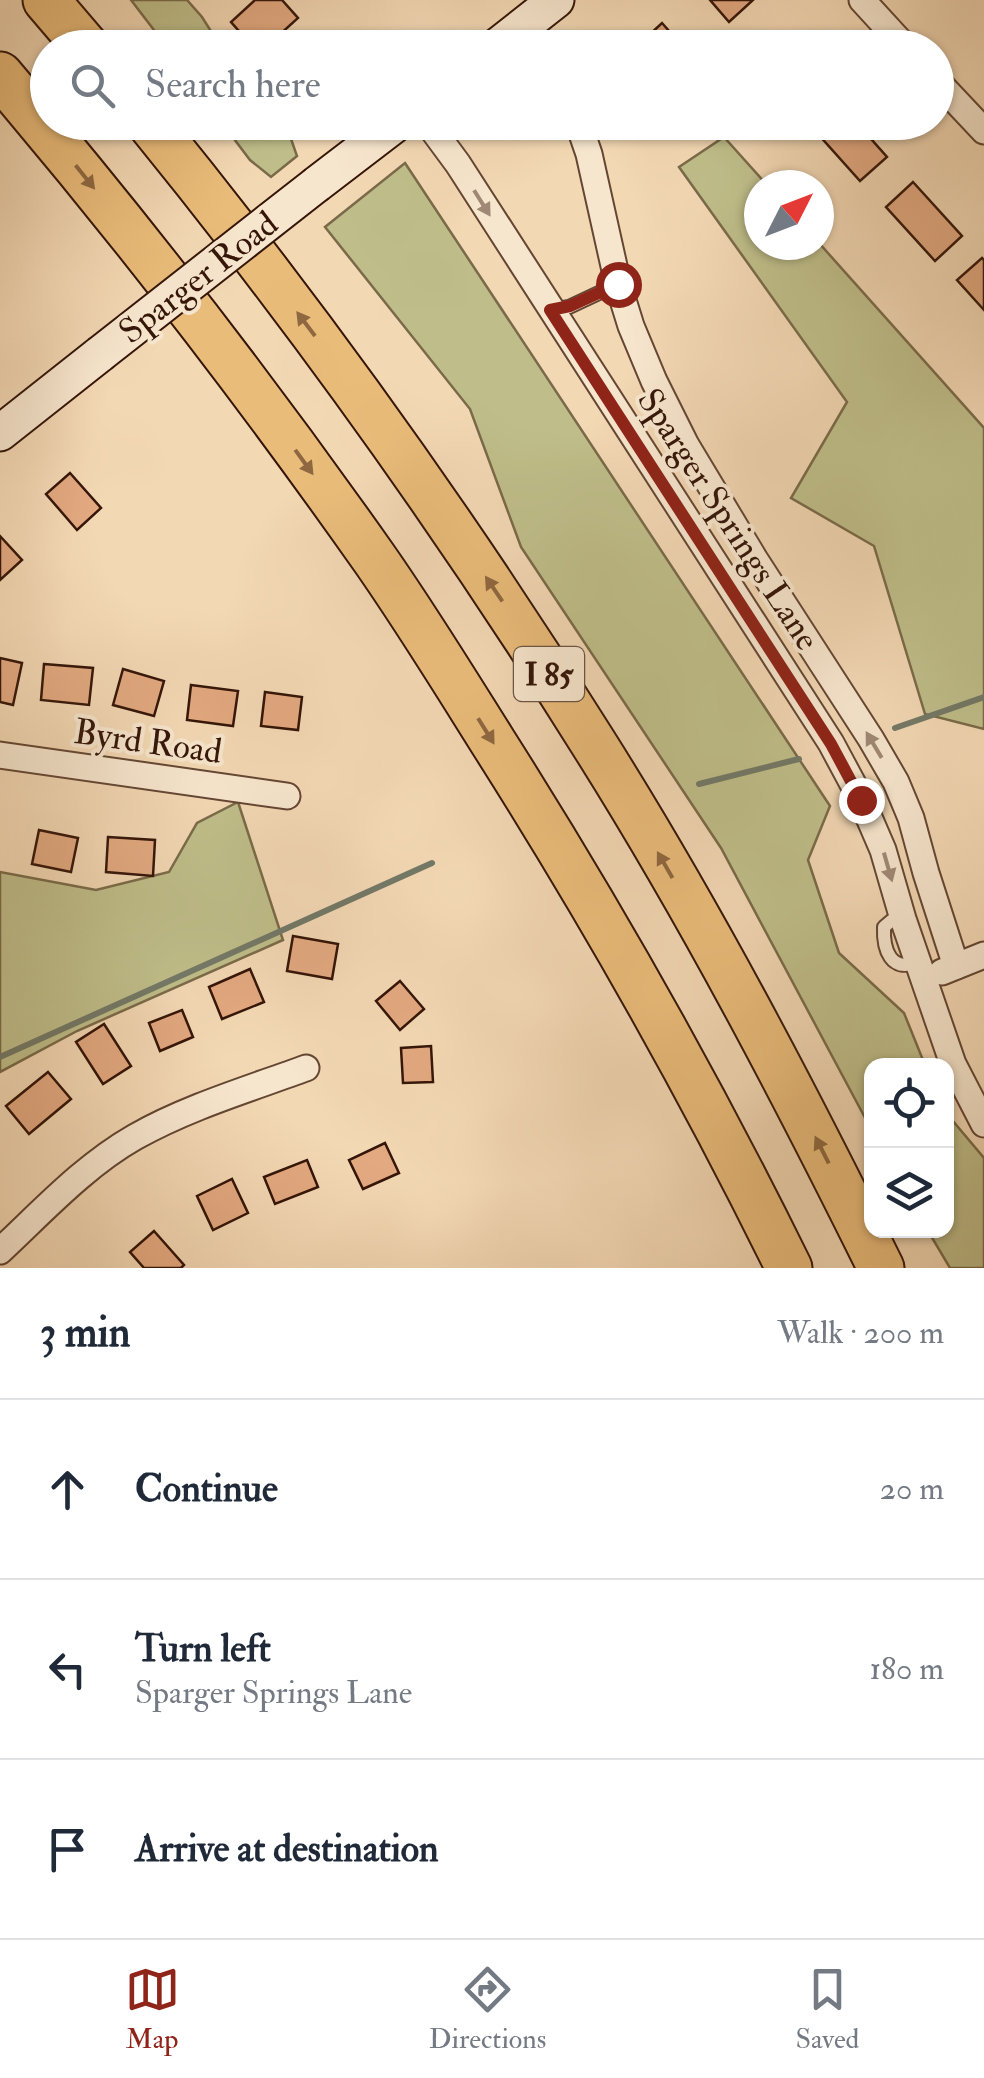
<!DOCTYPE html>
<html lang="en">
<head>
<meta charset="utf-8">
<style>
  body { margin:0; font-family:"IM FELL Double Pica",serif; background:#f6f6f7; color:#1f2937 }
  .controls { position:absolute; right:30px; bottom:30px; display:grid; overflow:hidden; border-radius:20px; box-shadow:0 2px 8px #0004 }
  .controls button { width:90px; height:90px; display:grid; place-items:center; padding:0; border:0; border-bottom:2px solid #e0e1e3; background:#fff; color:#1f2937; font:50px sans-serif }
  .compass { position:absolute; left:744px; top:170px; width:90px; height:90px; border-radius:50%; background:#fff; box-shadow:0 2px 8px #0004; rotate:48deg }
  .stop { position:absolute; width:30px; height:30px; margin:-22px; border:8px solid #8f2418; border-radius:50%; background:#fff }
  .stop.end { background:#8f2418; border-color:#fff; box-shadow:0 2px 10px #0008 }
  .list { margin:0; padding:0; list-style:none }
  h2 { display:flex; justify-content:space-between; align-items:center; height:130px; margin:0; padding:0 40px; font-size:42px }
  h2 small { font-size:32px; font-weight:400; color:#747a83 }
  .list li { display:grid; grid-template-columns:65px 1fr auto; gap:30px; align-items:center; box-sizing:border-box; height:180px; padding:0 40px; border-top:2px solid #e0e1e3 }
  .list b { display:block; font-size:38px; white-space:nowrap }
  .list p { margin:0; font-size:32px; white-space:nowrap; color:#747a83 }
  .list em { font-size:32px; font-style:normal; color:#747a83 }
  .icon { flex:none; width:55px; height:55px; fill:none; stroke:currentColor; stroke-width:2; stroke-linecap:round; stroke-linejoin:round }
  .map { position:relative; flex:none; width:984px; height:1268px; overflow:hidden }
  .search { position:absolute; background:#fff; box-shadow:0 2px 8px #0004; left:30px; right:30px; top:30px; height:110px; display:flex; align-items:center; gap:25px; box-sizing:border-box; padding:0 35px; border-radius:55px; color:#747a83; font-size:38px }
  .sheet { height:670px; background:#fff }
  nav { display:flex; justify-content:space-around; align-items:center; box-sizing:border-box; height:140px; border-top:2px solid #e0e1e3; background:#fff; font-size:28px; color:#747a83 }
  nav a { display:grid; justify-items:center; gap:5px }
  nav .on { color:#8f2418 }
  .map>svg:first-child { display:block }
  .green { fill:#bfbe8a; stroke:#7a6a49; stroke-width:2.5 }
  .lines { fill:none; stroke-linecap:round; stroke-linejoin:round }
  .stream { stroke:#737967; stroke-width:6 }
  .building { fill:#e3a981; stroke:#341508; stroke-width:2.5 }
  .lane-casing { stroke:#644633; stroke-width:16 }
  .street-casing { stroke:#644633; stroke-width:29 }
  .secondary-casing { stroke:#341508; stroke-width:39 }
  .highway-casing { stroke:#341508; stroke-width:49 }
  .lane { stroke:#f7e6ce; stroke-width:12 }
  .street { stroke:#f7e6ce; stroke-width:25 }
  .secondary { stroke:#f7e6ce; stroke-width:35 }
  .highway { stroke:#eabc7a; stroke-width:45 }
  .secondary-bridge-casing { stroke:#341508; stroke-width:39; stroke-linecap:butt }
  .secondary-bridge { stroke:#f7e6ce; stroke-width:35 }
  .oneway { fill:#8f6841 }
  .oneway2 { fill:#9f8875 }
  .route { stroke:#8f2418; stroke-width:12 }
  .labels { text-anchor:middle; stroke-width:8; stroke-linejoin:round; paint-order:stroke }
  .shield { fill:#f7e6ce; stroke:#6e5443; stroke-width:2.5 }
  .shield-label { font-size:32px; font-weight:bold; fill:#341508 }
  .street-label { font-size:35px; fill:#341508; stroke:#f7e6ce }
</style>
</head>
<body>
<div class="map">
<svg width="984" height="1268" viewBox="0 0 984 1268">
  <rect width="100%" height="100%" fill="#f3d8b4"/>
  <filter id="stains"><feTurbulence type="fractalNoise" baseFrequency=".002" numOctaves="4"/><feColorMatrix values="0 0 0 0 .2 0 0 0 0 .09 0 0 0 0 .02 0 0 0 .5 -.17"/></filter>
  <radialGradient id="worn" r=".72"><stop offset=".6" stop-color="#630" stop-opacity="0"/><stop offset="1" stop-color="#630" stop-opacity=".3"/></radialGradient>
  <!-- green -->
  <g class="green">
    <path d="M131,0h56l15,17 19,30h-54z"/>
    <path d="M222,123h53l15,13 7,20 -26,21 -21,-17z"/>
    <path d="M724,137l43,48h-8v60h60v-2l165,185v301l-59,-15 -51,-168 -83,-48 56,-96 -168,-235z"/>
    <path d="M405,163l425,643 -22,54 31,93 65,60 21,52 -53,1 -1,63 -150,-281 -200,-301 -51,-138 -145,-182z"/>
    <path d="M238,802l45,138 -206,91 -77,41v-200l96,18 73,-18 28,-49z"/>
    <path d="M947,1114l37,44v110h-34l-22,-37 18,-1z"/>
  </g>
  <g class="lines">
    <!-- stream -->
    <g class="stream">
      <path d="M895,728l89,-31"/>
      <path d="M699,784l100,-25"/>
      <path d="M0,1057l432,-194"/>
    </g>
  </g>
  <!-- building -->
  <g class="building">
    <path d="M255,0h27l16,18 -33,30h-11l-23,-26z"/>
    <path d="M710,0h43l-24,22z"/>
    <path d="M662,23l22,25h-49z"/>
    <path d="M831,122h25l31,35 -27,24 -42,-47z"/>
    <path d="M913,182l49,54 -27,25 -49,-54z"/>
    <path d="M982,258l2,2v50l-27,-30z"/>
    <path d="M70,473l31,35 -24,22 -31,-36z"/>
    <path d="M0,536l22,24 -22,20z"/>
    <path d="M0,658l22,5 -9,42 -13,-3z"/>
    <path d="M44,664l49,4 -4,37 -48,-5z"/>
    <path d="M123,669l41,12 -10,35 -41,-11z"/>
    <path d="M191,685l47,6 -5,35 -46,-6z"/>
    <path d="M265,692l37,5 -4,33 -37,-4z"/>
    <path d="M39,830l39,8 -7,34 -39,-8z"/>
    <path d="M108,837l47,3 -2,36 -47,-4z"/>
    <path d="M293,936l45,8 -6,35 -45,-8z"/>
    <path d="M250,969l14,33 -42,17 -13,-32z"/>
    <path d="M400,981l24,28 -24,21 -24,-29z"/>
    <path d="M182,1010l11,27 -33,14 -11,-28z"/>
    <path d="M104,1024l27,42 -28,18 -27,-42z"/>
    <path d="M431,1046l2,36 -30,1 -2,-35z"/>
    <path d="M48,1072l23,27 -42,35 -23,-28z"/>
    <path d="M385,1143l14,30 -36,16 -14,-29z"/>
    <path d="M307,1160l11,27 -43,17 -11,-27z"/>
    <path d="M232,1179l16,34 -35,17 -16,-34z"/>
    <path d="M154,1231l30,34 -3,3h-37l-14,-16z"/>
  </g>
  <g class="lines">
    <defs>
      <g id="lane">
        <path d="M551,310l18,-3 49,-23"/>
        <path d="M903,919l-12,2 -7,6c-1,23 7,46 33,35"/>
      </g>
      <g id="street">
        <path d="M862,0l44,48"/>
        <path d="M936,80l48,51"/>
        <path d="M427,122l31,42 373,579 30,56 22,51 20,69 50,145 31,60"/>
        <path d="M578,122l11,32 29,130 13,42 23,55 32,64 68,113 117,181 25,43 15,36 15,55 30,93"/>
        <path d="M0,755l287,41"/>
        <path d="M942,972l42,-17"/>
        <path d="M0,1251c42,-39 84,-85 135,-114 53,-30 114,-48 171,-69"/>
      </g>
      <g id="secondary">
        <path d="M495,48l61,-48"/>
        <path d="M317,184l81,-62"/>
        <path d="M0,433l100,-79"/>
      </g>
      <g id="highway">
        <path d="M46,0l41,48"/>
        <path d="M0,75c132,155 257,317 374,483 42,60 80,122 119,184 108,170 207,345 296,526"/>
        <path d="M149,122c161,198 310,406 445,622 106,168 199,346 287,524"/>
      </g>
    </defs>
    <!-- lane casing -->
    <use href="#lane" class="lane-casing"/>
    <!-- street casing -->
    <use href="#street" class="street-casing"/>
    <!-- secondary casing -->
    <use href="#secondary" class="secondary-casing"/>
    <!-- highway casing -->
    <use href="#highway" class="highway-casing"/>
    <!-- lane -->
    <use href="#lane" class="lane"/>
    <!-- street -->
    <use href="#street" class="street"/>
    <!-- secondary -->
    <use href="#secondary" class="secondary"/>
    <!-- highway -->
    <use href="#highway" class="highway"/>
    <defs>
      <path id="secondary-bridge" d="M100,354l217,-170"/>
    </defs>
    <!-- secondary-bridge casing -->
    <use href="#secondary-bridge" class="secondary-bridge-casing"/>
    <!-- secondary-bridge -->
    <use href="#secondary-bridge" class="secondary-bridge"/>
  </g>
  <!-- one-way arrows -->
  <defs><path id="oneway-solid" d="M-6-.8H1V-3.2L6.5 0L1 3.2V.8H-6Z" transform="scale(2.5)"/></defs>
  <g class="oneway">
    <use href="#oneway-solid" transform="translate(85 177) rotate(51)"/>
    <use href="#oneway-solid" transform="translate(306 324) rotate(-127)"/>
    <use href="#oneway-solid" transform="translate(304 462) rotate(54)"/>
    <use href="#oneway-solid" transform="translate(494 589) rotate(-124)"/>
    <use href="#oneway-solid" transform="translate(486 731) rotate(58)"/>
    <use href="#oneway-solid" transform="translate(665 865) rotate(-120)"/>
    <use href="#oneway-solid" transform="translate(822 1150) rotate(-117)"/>
  </g>
  <g class="oneway2">
    <use href="#oneway-solid" transform="translate(482 203) rotate(58)"/>
    <use href="#oneway-solid" transform="translate(874 745) rotate(-121)"/>
    <use href="#oneway-solid" transform="translate(888 867) rotate(74)"/>
  </g>
  <g class="lines">
    <!-- route -->
    <path class="route" d="M618,284l-48,22 -20,4 281,434 30,56"/>
  </g>
  <g class="labels">
    <!-- shield labels -->
    <rect class="shield" x="514" y="647" width="70" height="54" rx="8"/>
    <g class="shield-label">
      <text x="549" y="685">I 85</text>
    </g>
    <!-- street labels -->
    <g class="street-label">
      <text transform="translate(198 277) rotate(-38)" y="12">Sparger Road</text>
      <text transform="translate(729 519) rotate(57)" y="12">Sparger Springs Lane</text>
      <text transform="translate(148 741) rotate(8)" y="12">Byrd Road</text>
    </g>
  </g>
  <rect width="100%" height="100%" filter="url(#stains)"/>
  <rect width="100%" height="100%" fill="url(#worn)"/>
</svg>
<div class="controls">
<button><svg class="icon" aria-label="locate" viewBox="0 0 24 24"><circle cx="12" cy="12" r="6"/><path d="M12 2v4M12 18v4M2 12h4M18 12h4"/></svg></button>
<button><svg class="icon" aria-label="layers" viewBox="0 0 24 24"><path d="M12 4l9 5-9 5-9-5zM3 14l9 5 9-5"/></svg></button>
</div>
<svg class="compass" viewBox="-18 -18 36 36"><path d="M0-13l5 13h-10z" fill="#e53935"/><path d="M0 13l5-13h-10z" fill="#747a83"/></svg>
<div class="stop" style="left:618px;top:284px"></div>
<div class="stop end" style="left:861px;top:800px"></div>
<div class="search"><svg class="icon" aria-label="search" viewBox="0 0 24 24"><circle cx="10" cy="10" r="6"/><path d="M15 15l6 6"/></svg>Search here</div>
</div>
<section class="sheet">
<h2>3 min<small>Walk · 200 m</small></h2>
<ul class="list">
<li><svg class="icon" aria-label="ahead" viewBox="0 0 24 24"><path d="M12 20V5M6 11l6-6 6 6"/></svg><div><b>Continue</b></div><em>20 m</em></li>
<li><svg class="icon" aria-label="left" viewBox="0 0 24 24"><path d="M17 20v-9H6M10 6l-5 5 5 5"/></svg><div><b>Turn left</b><p>Sparger Springs Lane</p></div><em>180 m</em></li>
<li><svg class="icon" aria-label="arrive" viewBox="0 0 24 24"><path d="M6 21V4h12l-3 4 3 4H6"/></svg><div><b>Arrive at destination</b></div></li>
</ul>
</section>
<nav>
<a class="on"><svg class="icon" aria-label="map" viewBox="0 0 24 24"><path d="M3 6l6-2 6 2 6-2v14l-6 2-6-2-6 2zM9 4v14M15 6v14"/></svg>Map</a>
<a><svg class="icon" aria-label="directions" viewBox="0 0 24 24"><path d="M12 3l9 9-9 9-9-9zM9 14v-3h6M13 9l2 2-2 2"/></svg>Directions</a>
<a><svg class="icon" aria-label="saved" viewBox="0 0 24 24"><path d="M7 4h10v16l-5-4-5 4z"/></svg>Saved</a>
</nav>
</body>
</html>
